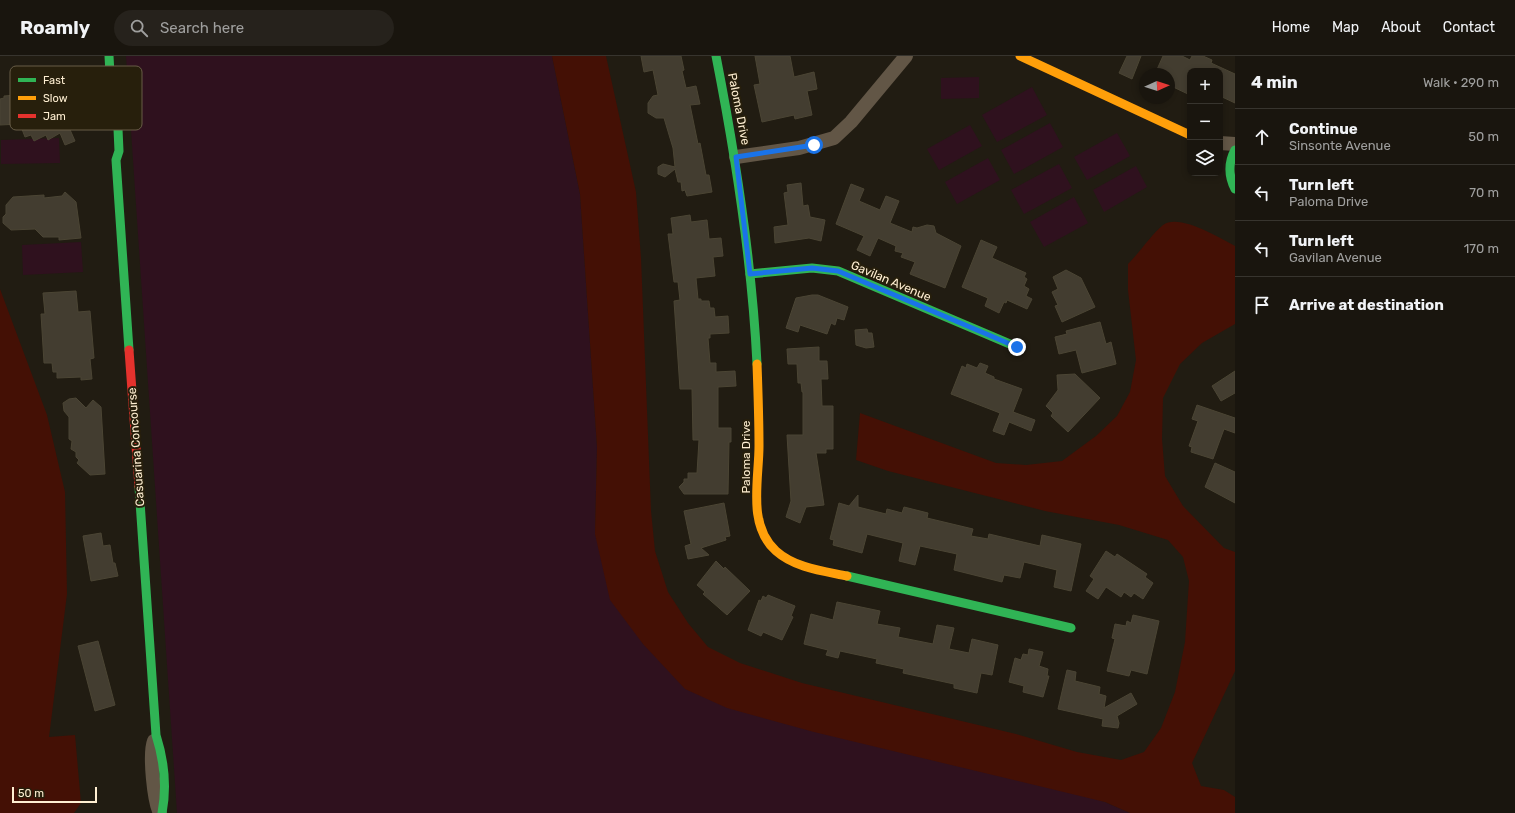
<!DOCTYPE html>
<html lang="en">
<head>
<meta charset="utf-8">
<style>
  body { margin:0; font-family:Rubik,sans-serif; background:#26221c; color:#f1f3f6 }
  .controls { position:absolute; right:12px; top:12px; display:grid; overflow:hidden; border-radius:8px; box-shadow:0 2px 6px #0003 }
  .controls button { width:36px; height:36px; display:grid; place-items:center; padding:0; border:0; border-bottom:1px solid #37342e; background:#19150e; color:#f1f3f6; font:20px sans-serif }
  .compass { position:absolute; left:1139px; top:12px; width:36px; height:36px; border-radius:50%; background:#19150e; box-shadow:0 2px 6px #0003; rotate:87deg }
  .scale { position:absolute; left:12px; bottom:10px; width:85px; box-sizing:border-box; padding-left:4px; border:2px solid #ffefd2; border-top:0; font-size:11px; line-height:14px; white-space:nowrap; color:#ffefd2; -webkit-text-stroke:3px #271f0c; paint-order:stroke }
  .stop { position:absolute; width:12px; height:12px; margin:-9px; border:3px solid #1a73e8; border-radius:50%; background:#fff }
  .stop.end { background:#1a73e8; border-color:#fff; box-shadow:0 1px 4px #0008 }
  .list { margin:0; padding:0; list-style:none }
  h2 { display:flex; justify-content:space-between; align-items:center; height:52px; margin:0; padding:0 16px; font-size:17px }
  h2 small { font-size:13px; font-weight:400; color:#9f9f9e }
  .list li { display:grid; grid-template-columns:26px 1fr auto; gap:12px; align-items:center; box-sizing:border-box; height:56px; padding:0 16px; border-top:1px solid #37342e }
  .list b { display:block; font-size:15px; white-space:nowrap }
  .list p { margin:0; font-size:13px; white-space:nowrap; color:#9f9f9e }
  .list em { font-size:13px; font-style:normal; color:#9f9f9e }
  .icon { flex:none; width:22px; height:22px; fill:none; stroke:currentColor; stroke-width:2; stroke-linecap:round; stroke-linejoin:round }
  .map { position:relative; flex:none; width:1235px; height:757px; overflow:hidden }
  header { display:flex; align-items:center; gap:24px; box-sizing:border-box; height:56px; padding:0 20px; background:#19150e; border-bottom:1px solid #37342e }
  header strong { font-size:19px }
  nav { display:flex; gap:22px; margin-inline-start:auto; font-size:14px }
  .search { width:280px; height:36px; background:#26221c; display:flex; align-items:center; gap:10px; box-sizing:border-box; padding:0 14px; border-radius:22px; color:#9f9f9e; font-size:15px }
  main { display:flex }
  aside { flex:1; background:#19150e }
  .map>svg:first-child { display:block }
  .green { fill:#2f111e }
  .water { fill:#441005 }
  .building { fill:#433d30; stroke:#4b4534 }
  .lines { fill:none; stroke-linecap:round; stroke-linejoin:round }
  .street { stroke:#625646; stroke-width:14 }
  .fast { stroke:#30b455; stroke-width:9 }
  .slow { stroke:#ff9f0a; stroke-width:9 }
  .jam { stroke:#e5322d; stroke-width:9 }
  .route { stroke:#1a73e8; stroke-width:5 }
  .labels { text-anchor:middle; stroke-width:4; stroke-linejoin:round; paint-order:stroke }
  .street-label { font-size:12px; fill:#ffefd2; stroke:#271f0c }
  .key { fill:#271f0c; stroke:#685d47; stroke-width:1 }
  .key-label { font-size:11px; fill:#ffefd2 }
</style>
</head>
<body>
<header>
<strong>Roamly</strong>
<div class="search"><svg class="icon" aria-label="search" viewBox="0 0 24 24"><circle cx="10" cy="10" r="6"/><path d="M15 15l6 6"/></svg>Search here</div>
<nav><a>Home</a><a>Map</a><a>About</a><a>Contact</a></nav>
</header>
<main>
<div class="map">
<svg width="1235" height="757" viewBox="0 0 1235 757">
  <rect width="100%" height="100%" fill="#211c12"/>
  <!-- green -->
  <g class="green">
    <path d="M126,0h426l28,138 17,253 -2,87 48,110 462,158 25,11h-953z"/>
    <path d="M979,21v21l-38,1v-21z"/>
    <path d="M1032,31l15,28 -50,27 -15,-27z"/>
    <path d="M1050,67l13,24 -49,27 -13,-24z"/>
    <path d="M970,69l12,21 -43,24 -12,-21z"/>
    <path d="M1117,77l13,23 -43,24 -13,-23z"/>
    <path d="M59,82l1,25 -59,1v-24z"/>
    <path d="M988,102l12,22 -43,24 -12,-22z"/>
    <path d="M1059,108l13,24 -48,26 -13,-24z"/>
    <path d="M1136,110l11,21 -43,25 -11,-22z"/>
    <path d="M1074,141l14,26 -44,24 -14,-25z"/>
    <path d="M81,186l2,30 -60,3 -1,-30z"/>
  </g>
  <!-- water -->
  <g class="water">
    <path d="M552,0h54l30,136 5,66 10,253 4,40 13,41 20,31 20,24 32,16 62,20 214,51 61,18 44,8 23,-8 17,-24 14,-36 10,-50 4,-61 -6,-24 -15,-17 -49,-15 -74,-14 -157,-40 -32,-11 4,-47 136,50 30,2 36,-4 34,-25 21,-20 13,-24 6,-32 -8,-70v-26c11,-11 24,-30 35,-39 16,-12 57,13 72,21v78l-33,19 -22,21 -17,34 -1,41 3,37 18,30 41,42 11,4v119l-43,92 9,23 23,4 11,7v16h-105l-25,-11 -291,-70 -87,-24 -42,-19 -42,-45 -33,-44 -15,-66 2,-87 -17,-253z"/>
    <path d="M0,233l47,126 18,77 2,102 -18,143 26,-2 6,68 -7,10h-74z"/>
  </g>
  <!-- building -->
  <g class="building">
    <path d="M641,0h40l3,14 -2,1 4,17 10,-2 4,18 -10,1 8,39 2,-1 6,32h3l3,17 -25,4 -2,-6 -3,1 -1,-9h-3l-3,-13 -10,8 -7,-3v-7l5,-3 12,3 -2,-19 -9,-30h-8l-8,-5v-10l5,-7 5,-1 -5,-25 -9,2z"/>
    <path d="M755,0h35l4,21 20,-5 3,17 -10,2 5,24 -17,4 -1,-4 -32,7 -8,-37 6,-1z"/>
    <path d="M1127,0h14l-9,23 -13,-6z"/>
    <path d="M1163,0h19l8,4 2,-4h11l9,4 -1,3 24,11v29l-15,-7v-25h-30v24l-21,-10v-11h-14z"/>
    <path d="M17,39l1,7 17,-7 4,9 3,-2 3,7 15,-8 6,14 -2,1 11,25 -10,4 -5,-12 -12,7 -2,-5 -12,6 -3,-6 -6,2 -5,-13 -20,1v-26l4,-1v-2z"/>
    <path d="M801,127l2,23 5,-1 2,12 15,3 -4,21 -12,-3 -34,5 -1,-16 14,-2 -4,-32 4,-1 -1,-7z"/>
    <path d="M851,128l13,5 -5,12 21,9 6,-14 13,5 -9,22 22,9 1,-5 4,1 10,-3 7,1 2,7 25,13 -16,42 -35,-14 5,-12 -14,-5 2,-4 -8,-2 1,-5 -18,-8 -8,18 -13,-6 7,-14 -28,-12z"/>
    <path d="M65,136l11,10 5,36 -22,2v-3h-16l-8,-8 -24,1 -8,-7v-6l3,-3v-9l7,-8 31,-2v3l18,-2z"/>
    <path d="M690,159l1,7 16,-2 2,19 12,-1 2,18 -10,1 2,19 -19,2 2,21h3v2h8l1,7h4l1,9 13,-1 1,17 -19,1v4h-2l2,25h6v9l19,-1 1,15 -18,1v41h13v14h-2l-1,52h-44l-5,-7 5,-5v-3h4v-6h9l2,-33h-6l-1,-51h-12l-6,-88 6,-1 -2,-18h-4l-6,-48h5l-2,-16z"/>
    <path d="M981,184l16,7 -5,11 34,15 -2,4 3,2 -3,7 5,3 -3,7 6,3 -5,10 -20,-9 -1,3 -2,-1 -5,11 -14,-7 3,-8 -26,-11z"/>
    <path d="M1066,214l15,8 14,29 -33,15 -7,-16 3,-1 -6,-13 6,-3 -5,-12z"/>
    <path d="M76,235l2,21 12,-1 4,47 -4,1 2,20 -11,1v-3l-24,1v-6h-4l-1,-9h-8l-3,-49h4l-2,-21z"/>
    <path d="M812,239h6l30,12 -4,13 -7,-2 -2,7 -4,-2 -4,11 -27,-9 -2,7 -12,-4 10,-30z"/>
    <path d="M1100,266l6,22 5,-2 5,22 -34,9 -6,-23 -17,4 -4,-17 12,-3 -1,-3z"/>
    <path d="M867,273l1,4h4l2,14 -8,1 -10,-3 -1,-15z"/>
    <path d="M819,291v14h8l1,18h-7l1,27h11v43h-7v4h-10l8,52 -18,2 -6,16 -14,-6 5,-16 -4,-66h16v-43h-1l-1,-9h-3l-1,-19h-9l-1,-15z"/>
    <path d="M980,307l8,3 -3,7 9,4v2l28,10 -9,23 22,8 -4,11 -22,-9 -5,13 -11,-4 7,-18 -49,-19 11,-28 4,2 1,-4 10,4z"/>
    <path d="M1235,315v22l-14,8 -9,-15z"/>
    <path d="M1075,318l25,24 -32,34 -17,-16 2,-3 -7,-7 12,-16 -1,-15z"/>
    <path d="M76,342l10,10 7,-8 8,7 4,67 -15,1 -13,-12 2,-3 -3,-3v-5l-5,-3 1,-8 -3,-2v-22l-5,-6 -1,-8 6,-4z"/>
    <path d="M1197,349l38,13v15l-11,-4 -11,30 -22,-7 1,-5 -3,-1 9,-25 -6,-2z"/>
    <path d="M1215,407l20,9v31l-30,-16z"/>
    <path d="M858,439v12l28,7 1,-5 15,4 2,-6 24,6 -1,5 46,11 -2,7 17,3 1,-5 51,12 2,-11 39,9 -10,47 -17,-4 3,-17 -33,-8 -4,16 -16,-3 -2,7 -48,-12 3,-16 -37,-8 -5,19 -16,-4 4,-18 -36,-9 -5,19 -29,-8 1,-5 -4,-1 9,-36 10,3z"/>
    <path d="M724,447l6,33 -5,1 1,3 -25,8 8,7 -21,4 -3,-13 6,-2 -7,-33z"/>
    <path d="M101,477l2,13 7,-1 3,18h2l3,13 -27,5 -8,-45z"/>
    <path d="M1106,495l9,6 2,-3 30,20 -2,3 8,6 -10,16 -9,-6 -3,4 -7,-5 -3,5 -15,-10 -8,12 -12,-8 8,-12 -4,-3z"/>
    <path d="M716,505l8,8 1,-2 25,24 -23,24 -24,-21 2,-2 -8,-7z"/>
    <path d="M768,539l27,11 -4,10 2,1 -11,23 -19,-8 -2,4 -13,-6 11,-30 2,1 2,-5 3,2z"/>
    <path d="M837,546l43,9 -3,13 23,4 -2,9 35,7 4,-19 17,3 -5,21 20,4 3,-14 26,6 -6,30 -11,-2 -4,20 -23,-5v-4l-51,-11 1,-4 -28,-6 1,-4 -37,-8 -2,7 -12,-3 2,-5 -24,-6 7,-30 22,6z"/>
    <path d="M1133,559l26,6 -12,53 -16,-4 -2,6 -22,-5 8,-32 -3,-1 3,-14 11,2 1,-5 4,2z"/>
    <path d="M98,585l17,64 -20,6 -17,-65z"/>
    <path d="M1029,593l14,3 -4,14 9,3 -1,7h2l-6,21 -20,-5 1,-6 -15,-4 6,-24 6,2 2,-6 5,1z"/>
    <path d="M1067,614l9,2 -1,9 25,6 -1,7 7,2 -2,12 27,-15 6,11 -20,12 2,7 -1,5 -16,-2 1,-7 -45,-10z"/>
  </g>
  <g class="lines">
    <!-- street -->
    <g class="street">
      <path d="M1220,87l15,1"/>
      <path d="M736,101l63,-9 35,-10 17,-16 55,-66"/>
      <path d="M154,685c-5,13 0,61 6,72"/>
    </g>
    <!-- fast -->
    <g class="fast">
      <path d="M109,0l2,36 6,15 2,44 -3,9 13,190"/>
      <path d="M716,0c20,102 36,204 41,308"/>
      <path d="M1235,94c-7,13 -7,25 0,39"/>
      <path d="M750,218l62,-6 26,3 179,76"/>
      <path d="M139,431l17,248c8,25 11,52 6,78"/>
      <path d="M847,520l224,52"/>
    </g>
    <!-- slow -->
    <g class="slow">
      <path d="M1020,0l170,79"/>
      <path d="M757,308c1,27 2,55 2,82 0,34 -12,79 17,105 19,17 47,20 71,25"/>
    </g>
    <!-- jam -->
    <path class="jam" d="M129,294l10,137"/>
  </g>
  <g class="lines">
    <!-- route -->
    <path class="route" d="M814,89l-78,12 14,117 62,-6 26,3 179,76"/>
  </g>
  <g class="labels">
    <!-- street labels -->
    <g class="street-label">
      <text transform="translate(739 53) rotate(79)" y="4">Paloma Drive</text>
      <text transform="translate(891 225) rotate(23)" y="4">Gavilan Avenue</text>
      <text transform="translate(136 391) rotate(-94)" y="4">Casuarina Concourse</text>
      <text transform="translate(746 401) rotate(-90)" y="4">Paloma Drive</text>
    </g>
  </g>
  <!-- legend -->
  <rect x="10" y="10" width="132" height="64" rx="6" class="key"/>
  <rect x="18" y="22" width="18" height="4" fill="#30b455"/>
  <rect x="18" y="40" width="18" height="4" fill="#ff9f0a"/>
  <rect x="18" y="58" width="18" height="4" fill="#e5322d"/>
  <g class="key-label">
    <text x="43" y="28">Fast</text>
    <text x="43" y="46">Slow</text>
    <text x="43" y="64">Jam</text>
  </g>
</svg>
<div class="controls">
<button>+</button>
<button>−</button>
<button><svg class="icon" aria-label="layers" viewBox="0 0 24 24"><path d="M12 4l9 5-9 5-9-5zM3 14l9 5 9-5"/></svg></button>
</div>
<svg class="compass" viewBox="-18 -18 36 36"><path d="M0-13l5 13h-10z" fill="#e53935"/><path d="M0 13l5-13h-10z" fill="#9f9f9e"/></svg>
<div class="scale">50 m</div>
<div class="stop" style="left:814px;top:89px"></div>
<div class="stop end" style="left:1017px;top:291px"></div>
</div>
<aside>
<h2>4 min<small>Walk · 290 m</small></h2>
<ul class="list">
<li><svg class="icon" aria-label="ahead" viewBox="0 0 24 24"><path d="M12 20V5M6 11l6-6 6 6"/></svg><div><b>Continue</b><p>Sinsonte Avenue</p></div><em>50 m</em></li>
<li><svg class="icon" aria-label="left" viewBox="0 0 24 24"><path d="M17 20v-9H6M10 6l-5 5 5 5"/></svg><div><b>Turn left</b><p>Paloma Drive</p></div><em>70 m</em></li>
<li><svg class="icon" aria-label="left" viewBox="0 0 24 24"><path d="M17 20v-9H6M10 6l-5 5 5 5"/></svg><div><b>Turn left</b><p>Gavilan Avenue</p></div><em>170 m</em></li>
<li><svg class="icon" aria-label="arrive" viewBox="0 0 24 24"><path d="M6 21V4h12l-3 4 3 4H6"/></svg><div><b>Arrive at destination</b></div></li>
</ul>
</aside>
</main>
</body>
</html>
